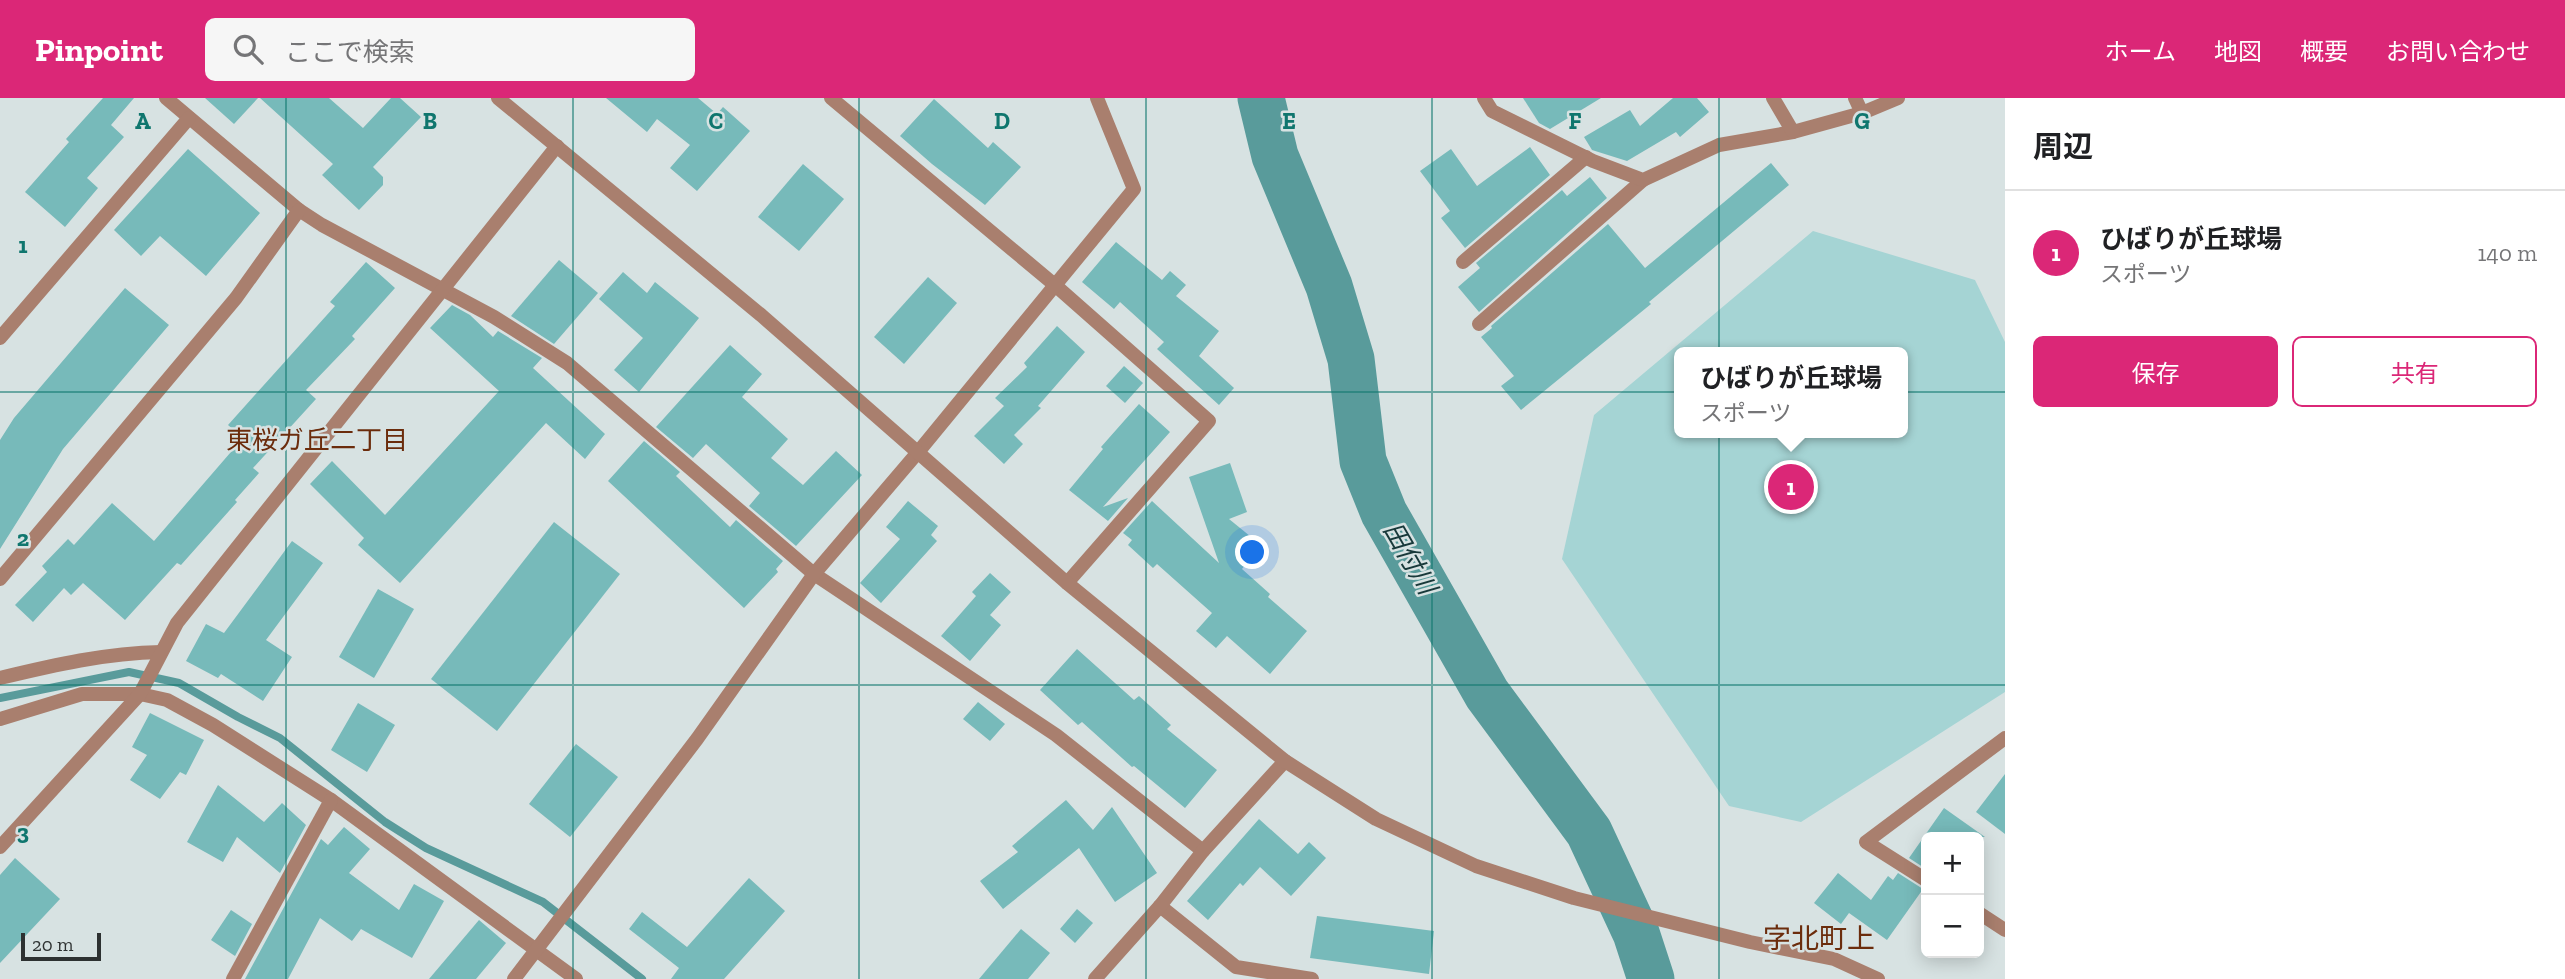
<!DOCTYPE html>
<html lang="ja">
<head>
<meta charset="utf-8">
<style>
  body { margin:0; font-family:"Zilla Slab","Noto Sans JP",serif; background:#f6f6f6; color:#202124 }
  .controls { position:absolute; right:21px; bottom:21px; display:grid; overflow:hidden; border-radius:10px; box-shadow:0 4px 18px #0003 }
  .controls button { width:63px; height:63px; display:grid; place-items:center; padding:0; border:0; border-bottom:2px solid #e0e0e0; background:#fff; color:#202124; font:35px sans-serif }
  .scale { position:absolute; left:21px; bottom:18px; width:80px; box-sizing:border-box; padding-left:7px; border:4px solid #2d3131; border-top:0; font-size:19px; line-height:24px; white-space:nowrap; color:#2d3131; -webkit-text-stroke:5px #d7e2e2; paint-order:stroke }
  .you { position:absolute; left:1253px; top:455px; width:24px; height:24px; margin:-18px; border:5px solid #fff; border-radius:50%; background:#1a73e8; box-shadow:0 0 0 10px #1a73e833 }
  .badge { display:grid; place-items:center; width:46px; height:46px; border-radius:50%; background:#db2777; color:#fff; font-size:23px; font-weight:700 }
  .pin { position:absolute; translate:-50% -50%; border:4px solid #fff; box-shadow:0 2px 7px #0006 }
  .popup { position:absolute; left:1674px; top:249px; width:234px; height:91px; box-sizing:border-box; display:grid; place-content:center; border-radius:10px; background:#fff; filter:drop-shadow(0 2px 5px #0005); font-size:23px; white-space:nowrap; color:#757577 }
  .popup b { font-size:26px; color:#202124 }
  .popup::after { content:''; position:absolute; left:50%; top:100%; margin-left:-14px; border:14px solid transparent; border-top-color:#fff }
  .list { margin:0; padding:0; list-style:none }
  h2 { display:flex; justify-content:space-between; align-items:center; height:91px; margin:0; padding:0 28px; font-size:30px }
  h2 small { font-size:23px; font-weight:400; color:#757577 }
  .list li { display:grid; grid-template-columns:46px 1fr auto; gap:21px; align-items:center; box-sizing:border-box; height:126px; padding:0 28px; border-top:2px solid #e0e0e0 }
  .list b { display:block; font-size:26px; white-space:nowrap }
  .list p { margin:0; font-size:23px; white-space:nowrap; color:#757577 }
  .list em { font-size:23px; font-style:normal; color:#757577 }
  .actions { display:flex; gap:14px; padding:21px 28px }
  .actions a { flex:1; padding:16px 0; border:2px solid #db2777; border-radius:10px; text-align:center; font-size:24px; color:#db2777 }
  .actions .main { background:#db2777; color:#fff }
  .icon { flex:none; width:38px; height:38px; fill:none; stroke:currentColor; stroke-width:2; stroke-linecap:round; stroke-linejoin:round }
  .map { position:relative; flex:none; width:2005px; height:881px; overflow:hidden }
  header { display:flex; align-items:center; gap:42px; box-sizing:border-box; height:98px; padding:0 35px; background:#db2777; color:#fff }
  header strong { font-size:33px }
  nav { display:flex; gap:38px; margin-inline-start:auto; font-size:24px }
  .search { width:490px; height:63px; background:#f6f6f6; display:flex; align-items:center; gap:18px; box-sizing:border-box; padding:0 24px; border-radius:10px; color:#757577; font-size:26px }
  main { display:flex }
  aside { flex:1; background:#fff }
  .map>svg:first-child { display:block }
  .green { fill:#a5d4d4; fill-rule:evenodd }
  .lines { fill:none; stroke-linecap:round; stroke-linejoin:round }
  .stream { stroke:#599b9b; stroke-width:8 }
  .river { stroke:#599b9b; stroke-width:47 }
  .building { fill:#77baba }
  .service { stroke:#a97f6e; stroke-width:14 }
  .minor { stroke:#a97f6e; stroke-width:14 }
  .tertiary { stroke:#a97f6e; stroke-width:14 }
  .grid { fill:none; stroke:#0f766e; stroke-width:2; stroke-opacity:0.55 }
  .labels { text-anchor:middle; stroke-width:5; stroke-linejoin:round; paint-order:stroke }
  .neighbourhood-label { font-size:26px; fill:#6b2c0c; stroke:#d7e2e2 }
  .water-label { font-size:26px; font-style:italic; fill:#18393a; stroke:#d7e2e2 }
  .quarter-label { font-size:28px; fill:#6b2c0c; stroke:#d7e2e2 }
  .grid-label { font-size:23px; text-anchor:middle; font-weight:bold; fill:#0f766e; stroke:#d7e2e2; stroke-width:5; stroke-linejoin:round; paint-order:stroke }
</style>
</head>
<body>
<header>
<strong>Pinpoint</strong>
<div class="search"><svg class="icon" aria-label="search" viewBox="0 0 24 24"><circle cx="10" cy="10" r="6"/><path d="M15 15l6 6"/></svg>ここで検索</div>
<nav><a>ホーム</a><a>地図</a><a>概要</a><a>お問い合わせ</a></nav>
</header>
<main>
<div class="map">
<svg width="2005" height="881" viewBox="0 0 2005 881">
  <rect width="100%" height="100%" fill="#d7e2e2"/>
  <!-- green -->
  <path class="green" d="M1813,133l162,49 30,62v350l-204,130 -72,-16 -167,-247 32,-144zM1679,254h224v81h-224z"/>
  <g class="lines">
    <!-- stream -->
    <path class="stream" d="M0,600l129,-26 50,11 59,34 42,21 105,84 41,26 117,54 99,77"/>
    <!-- river -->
    <path class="river" d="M1261,0l14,58 54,130 22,73 12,102 21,52 103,181 102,138 47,101 15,46"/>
  </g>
  <!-- building -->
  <g class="building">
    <path d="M103,0h31l-23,27 13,12 -37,41 11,10 -33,39 -40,-35 44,-50 -3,-3z"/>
    <path d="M205,0h53l-24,26z"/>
    <path d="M260,0h69l34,30 28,-30h9l21,19 -48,50 10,10v8l-24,25 -37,-35 11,-11z"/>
    <path d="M606,0h92l19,16 6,-7 27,24 -53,60 -27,-23 20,-23 -33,-26 -10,13z"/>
    <path d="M1523,0h78l-51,31 -11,-6z"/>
    <path d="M1673,0h24l12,14 -29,25 -4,-5 -49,29 -35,-11 -8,-13 46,-27 10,16z"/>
    <path d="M934,1l54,49 5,-6 28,25 -36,38 -53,-41 -32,-28z"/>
    <path d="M1530,49l20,28 -85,73 -24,-30 9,-7 -30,-40 31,-22 26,37z"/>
    <path d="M188,51l72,64 -54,63 -46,-40 -19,20 -27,-26z"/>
    <path d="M1771,65l18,22 -140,117 2,2 -130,106 -20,-24 13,-10 -33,-39 11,-9 -1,-2 117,-102 37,44z"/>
    <path d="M803,66l41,35 -45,52 -41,-34z"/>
    <path d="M1590,79l17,21 -128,114 -21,-25 22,-19 -4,-5 86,-73 5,6z"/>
    <path d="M1116,144l46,38 8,-9 16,14 -10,11 43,35 -20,25 35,32 -15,17 -62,-56 7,-7 -44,-40 -6,7 -32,-27z"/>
    <path d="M559,162l39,33 -44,51 -43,-28z"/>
    <path d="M366,164l29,26 -43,48 3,3 -49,51 10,9 -63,69 6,5 -24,27 2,2 -56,63 -4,-2 -52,57 -42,-37 -12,12 -7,-7 -31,34 -18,-17 32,-33 -5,-6 26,-27 6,6 38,-42 42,38 89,-103 -15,-13 107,-119 -5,-4z"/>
    <path d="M623,174l24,21 8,-11 44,36 -60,74 -25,-22 29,-32 -44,-39z"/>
    <path d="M928,179l29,26 -53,61 -30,-27z"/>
    <path d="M125,190l44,37 -106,124 -63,100v-109l14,-22z"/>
    <path d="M452,207l18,10 23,22 5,-6 44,27 -9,10 72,66 -20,25 -39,-36 -146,160 -42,-38 6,-7 -54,-54 22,-23 53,54 114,-124 -69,-63z"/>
    <path d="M1057,228l28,26 -47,54 3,2 -27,27 9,9 -19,20 -30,-28 30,-30 -9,-8 32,-31 -3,-4z"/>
    <path d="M730,247l32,29 -20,23 46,42 -17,19 32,27 33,-34 26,24 -66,71 -47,-40 11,-13 -54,-49 -13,14 -37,-31z"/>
    <path d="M1124,268l19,17 -18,20 -19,-17z"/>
    <path d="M1139,306l31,28 -67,75 25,-9 -20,23 -39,-31 34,-41 -2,-2z"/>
    <path d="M644,343l36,31 -4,4 54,51 6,-7 47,41 -7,8 2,3 -34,36 -136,-127z"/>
    <path d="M1230,365l17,49 -18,7 32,26 -19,24 28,25 -2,3 39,34 -37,43 -43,-38 -11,12 -20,-17 16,-18 -55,-49 -4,4 -25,-23 4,-5 -9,-7 29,-32 67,62 -30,-86z"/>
    <path d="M908,403l30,25 -7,9 6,6 -56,62 -21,-20 40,-44 -14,-12z"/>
    <path d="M554,424l66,52 -123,157 -66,-52z"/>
    <path d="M292,443l31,22 -57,77 26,17 -29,44 -42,-27 -3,4 -32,-17 20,-37 18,9z"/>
    <path d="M990,475l21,19 -21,23 11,10 -31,36 -29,-25 35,-40 -4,-4z"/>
    <path d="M378,491l36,20 -40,69 -35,-21z"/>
    <path d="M1077,551l57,51 5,-4 32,29 -4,4 50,41 -32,38 -51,-42 -2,1 -50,-45 -4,3 -38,-35z"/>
    <path d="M978,604l27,22 -15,17 -27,-22z"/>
    <path d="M358,605l37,22 -28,47 -36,-22z"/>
    <path d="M150,615l54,27 -18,35 -6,-3 -20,27 -30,-19 17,-25 -15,-8z"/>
    <path d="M576,646l42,33 -48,60 -41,-33z"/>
    <path d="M2005,676v60l-29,-22z"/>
    <path d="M218,687l46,37 18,-19 24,22 -26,48 -43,-36 -14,25 -36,-20z"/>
    <path d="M1066,702l27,30 19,-23 45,66 -42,29 -36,-54 -76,61 -23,-28 38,-29 -6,-6z"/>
    <path d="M1944,710l41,29h-59v32l-17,-11z"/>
    <path d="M1259,721l39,35 11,-12 17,16 -35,38 -31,-29 -17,19 -3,-3 -32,37 -21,-19z"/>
    <path d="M344,729l26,22 -21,24 50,37 15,-26 30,17 -32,57 -51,-29 -9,12 -32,-23 -32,61h-43l76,-140 7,6z"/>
    <path d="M15,760l45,41 -60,64v-88z"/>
    <path d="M1838,775l33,27 17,-24 5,4 5,-7 25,16 -36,51 -38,-27 -8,11 -27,-21z"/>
    <path d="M749,780l36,33 -61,68h-53l8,-11 -50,-39 13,-17 45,35z"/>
    <path d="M1077,811l16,14 -18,20 -15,-14z"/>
    <path d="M231,812l21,14 -17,32 -24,-16z"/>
    <path d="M1317,818l117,15 -5,43 -119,-16z"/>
    <path d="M479,822l27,23 -30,36h-47z"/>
    <path d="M1021,831l29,24 -22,26h-49z"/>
  </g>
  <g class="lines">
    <!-- service -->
    <g class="service">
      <path d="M1855,0l7,15"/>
      <path d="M1479,226l164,-144"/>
    </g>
    <!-- minor -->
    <g class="minor">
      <path d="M166,0l133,112 23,15 172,92 73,46 247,211 242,161 147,116"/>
      <path d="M831,0l225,188 153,135 -142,162"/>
      <path d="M1484,0l8,13 101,50 50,19 76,-35 74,-13 69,-19 36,-15"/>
      <path d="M1773,0l20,34"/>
      <path d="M1463,164l123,-105"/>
      <path d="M0,240l189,-220"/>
      <path d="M0,481l236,-281 63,-88"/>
      <path d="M0,580c54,-13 106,-25 161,-26"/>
      <path d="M0,621l82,-25h58l27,6 46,25 118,75 245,179"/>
      <path d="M0,749l140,-153 37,-71 380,-477"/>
      <path d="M1926,782l-60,-38 139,-104"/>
      <path d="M1160,808l76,61 76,12"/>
      <path d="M1979,815l26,17"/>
      <path d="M233,881l98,-179"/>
      <path d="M514,881l183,-240 117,-165 105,-123 215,-262 -37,-91"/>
      <path d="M1095,881l65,-73 43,-55 82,-90"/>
    </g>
    <!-- tertiary -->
    <path class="tertiary" d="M498,0l263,217 306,268 218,178 91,58 100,47 98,32 176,44 84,17 44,20"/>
  </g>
  <!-- grid -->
  <path class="grid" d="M286,0v881M573,0v881M859,0v881M1146,0v881M1432,0v881M1719,0v881M0,294h2005M0,587h2005"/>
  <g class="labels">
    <!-- neighbourhood labels -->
    <g class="neighbourhood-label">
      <text x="317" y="351">東桜ガ丘二丁目</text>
    </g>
    <!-- water labels -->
    <g class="water-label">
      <text transform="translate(1410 460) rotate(60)" y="9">田付川</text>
    </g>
    <!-- quarter labels -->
    <g class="quarter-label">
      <text x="1819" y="850">字北町上</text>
    </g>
  </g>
  <g class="grid-label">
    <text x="143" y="31">A</text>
    <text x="430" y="31">B</text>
    <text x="716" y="31">C</text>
    <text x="1002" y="31">D</text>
    <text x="1289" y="31">E</text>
    <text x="1575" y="31">F</text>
    <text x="1862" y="31">G</text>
    <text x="23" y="155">1</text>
    <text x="23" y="448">2</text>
    <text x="23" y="742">3</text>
  </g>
</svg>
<div class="controls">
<button>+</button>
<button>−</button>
</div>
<div class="scale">20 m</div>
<div class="you"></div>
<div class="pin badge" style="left:1791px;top:389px">1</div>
<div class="popup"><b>ひばりが丘球場</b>スポーツ</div>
</div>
<aside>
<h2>周辺<small></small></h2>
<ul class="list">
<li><span class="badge">1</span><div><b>ひばりが丘球場</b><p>スポーツ</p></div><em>140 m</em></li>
</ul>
<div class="actions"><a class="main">保存</a><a>共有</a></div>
</aside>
</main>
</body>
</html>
